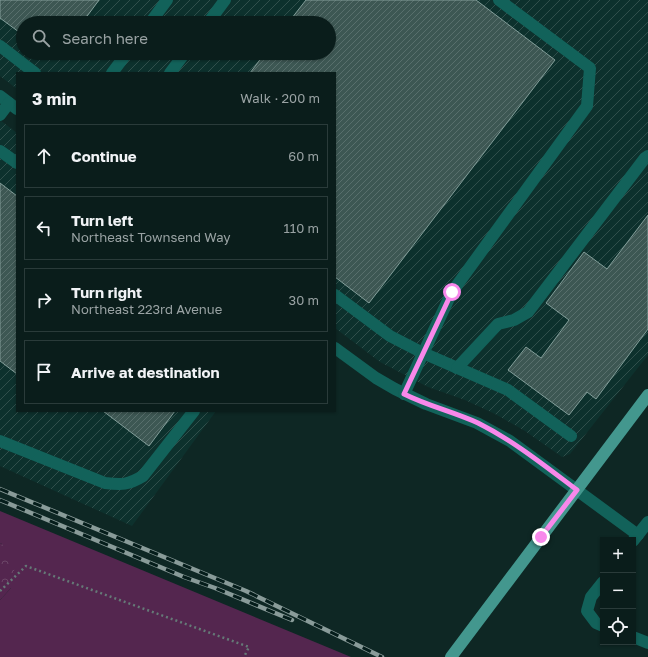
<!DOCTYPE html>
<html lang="en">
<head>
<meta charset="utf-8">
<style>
  body { margin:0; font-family:"Golos Text",sans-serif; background:#132624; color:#f1f3f6 }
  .controls { position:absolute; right:12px; bottom:12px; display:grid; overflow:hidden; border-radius:0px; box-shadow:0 1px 3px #0004 }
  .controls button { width:36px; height:36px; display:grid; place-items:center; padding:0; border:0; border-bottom:1px solid #2a3b3a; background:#0a1d1b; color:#f1f3f6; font:20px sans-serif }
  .stop { position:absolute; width:12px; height:12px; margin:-9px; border:3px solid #f888eb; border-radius:50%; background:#fff }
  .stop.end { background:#f888eb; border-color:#fff; box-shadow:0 1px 4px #0008 }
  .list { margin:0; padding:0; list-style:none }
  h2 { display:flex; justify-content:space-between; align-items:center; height:52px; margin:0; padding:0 16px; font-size:17px }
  h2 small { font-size:13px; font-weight:400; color:#99a2a3 }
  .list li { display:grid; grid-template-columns:26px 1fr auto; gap:12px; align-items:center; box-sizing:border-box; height:64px; margin:0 8px 8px; padding:0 8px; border:1px solid #2a3b3a; border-radius:0px }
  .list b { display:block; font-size:15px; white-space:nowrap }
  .list p { margin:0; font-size:13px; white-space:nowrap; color:#99a2a3 }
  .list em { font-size:13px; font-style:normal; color:#99a2a3 }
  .icon { flex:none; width:22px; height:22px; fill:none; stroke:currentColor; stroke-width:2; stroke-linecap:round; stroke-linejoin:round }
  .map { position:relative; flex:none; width:648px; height:657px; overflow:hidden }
  .search { position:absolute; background:#0a1d1b; box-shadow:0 1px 3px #0004; left:16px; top:16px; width:320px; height:44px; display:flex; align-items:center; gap:10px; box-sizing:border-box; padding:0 14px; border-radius:22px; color:#99a2a3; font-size:15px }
  .panel { position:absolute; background:#0a1d1b; box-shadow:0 1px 3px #0004; left:16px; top:72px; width:320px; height:340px; border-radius:0px }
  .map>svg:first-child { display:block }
  .industrial { fill:url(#industrial-furrows); fill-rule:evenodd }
  .grass { fill:#54264f }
  .forest { fill:url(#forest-crowns) }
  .building { fill:url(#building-hatch); stroke:#839e9a }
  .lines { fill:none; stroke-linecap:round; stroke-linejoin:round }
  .path { stroke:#657977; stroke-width:2.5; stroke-dasharray:2 3; stroke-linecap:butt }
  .minor { stroke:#12625a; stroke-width:12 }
  .major { stroke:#43978e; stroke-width:12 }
  .rail-casing { stroke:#899b99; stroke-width:4.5 }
  .rail { stroke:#051d1b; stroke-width:3; stroke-dasharray:9; stroke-linecap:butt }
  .route { stroke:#f888eb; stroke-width:5 }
</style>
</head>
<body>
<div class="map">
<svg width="648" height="657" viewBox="0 0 648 657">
  <defs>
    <pattern id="industrial-furrows" width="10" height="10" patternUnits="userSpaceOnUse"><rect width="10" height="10" fill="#0d312d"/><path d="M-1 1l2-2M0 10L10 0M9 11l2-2" fill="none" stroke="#304f4b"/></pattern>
    <pattern id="forest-crowns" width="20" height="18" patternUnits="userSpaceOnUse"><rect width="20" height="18" fill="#54264f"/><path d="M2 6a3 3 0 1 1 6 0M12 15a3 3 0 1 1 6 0" fill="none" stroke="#6c4668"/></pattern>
    <pattern id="building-hatch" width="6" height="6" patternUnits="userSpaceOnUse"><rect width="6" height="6" fill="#3d5753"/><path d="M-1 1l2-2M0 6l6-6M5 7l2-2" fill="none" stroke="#586f6c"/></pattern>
  </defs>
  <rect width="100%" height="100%" fill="#0e2724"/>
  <!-- industrial -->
  <g class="industrial">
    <path d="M0,0h648v355l-78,99 -8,3 -37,-26 -30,-17 -30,-14 -37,-13 -48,-25 -45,-34v-255h-318v16l-17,-13zM23,23h306v30h-306z"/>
    <path d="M0,120l17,13v278h199l-84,115 -132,-60z"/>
  </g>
  <!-- grass -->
  <path class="grass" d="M0,511l351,146h-351v-57l11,-12 -9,-44 -2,-1z"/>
  <!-- forest -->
  <path class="forest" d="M0,543l2,1 13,21 -4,23 -11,12z"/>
  <!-- building -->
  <g class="building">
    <path d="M0,0h99l-17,23h-59v12l-23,-17z"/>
    <path d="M306,0h170l79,60 -186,243 -34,-26v-204h-85l15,-20h64v-30h-41z"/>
    <path d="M0,183l17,13v178l-17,-13z"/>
    <path d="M648,215v114l-52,70 -9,-7 -18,23 -61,-45 18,-23 15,11 28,-38 -23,-17 38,-51 23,17z"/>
    <path d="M103,411h72l-26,35z"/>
  </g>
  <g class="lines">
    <!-- path -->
    <path class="path" d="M0,591l26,-25 223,81 -5,10"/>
    <!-- minor -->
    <g class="minor">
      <path d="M150,23l17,-23"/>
      <path d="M208,23l17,-23"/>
      <path d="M0,46l35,27"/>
      <path d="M112,73l15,-20"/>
      <path d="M170,73l15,-20"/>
      <path d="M0,96l17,13"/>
      <path d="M0,115l9,-12"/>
      <path d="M0,151l17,12"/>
      <path d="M335,295l55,41 33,17 85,37 63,46"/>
      <path d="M335,348l41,30 19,11 31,15 51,19 33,18 128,94"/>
      <path d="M457,368l41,-44 16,-4 14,-8 117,-154 3,-2"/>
      <path d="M404,394l48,-102 135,-186 3,-38 -91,-68"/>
      <path d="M0,441l105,42c17,2 23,2 38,-7l51,-65"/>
      <path d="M633,541l15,-19"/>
      <path d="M603,582l-12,15 -4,14 9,12 7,3"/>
      <path d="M633,637l15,6"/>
    </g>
    <!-- major -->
    <path class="major" d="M451,657l197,-262"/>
    <defs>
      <g id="rail">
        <path d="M0,489l246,102 136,66"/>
        <path d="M0,500l184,77 31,11 77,32"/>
      </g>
    </defs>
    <!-- rail casing -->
    <use href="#rail" class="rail-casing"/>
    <!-- rail -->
    <use href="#rail" class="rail"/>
  </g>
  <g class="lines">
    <!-- route -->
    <path class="route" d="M452,292l-48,102c24,12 50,18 74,29 36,18 67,43 99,67l-36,47"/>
  </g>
</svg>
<div class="controls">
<button>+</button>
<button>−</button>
<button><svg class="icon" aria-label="locate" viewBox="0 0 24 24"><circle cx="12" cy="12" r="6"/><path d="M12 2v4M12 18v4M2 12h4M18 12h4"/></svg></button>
</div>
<div class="stop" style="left:452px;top:292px"></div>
<div class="stop end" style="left:541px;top:537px"></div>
<div class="search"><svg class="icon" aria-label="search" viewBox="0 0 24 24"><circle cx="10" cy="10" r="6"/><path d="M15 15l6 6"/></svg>Search here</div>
<section class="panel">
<h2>3 min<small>Walk · 200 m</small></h2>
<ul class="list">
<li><svg class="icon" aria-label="ahead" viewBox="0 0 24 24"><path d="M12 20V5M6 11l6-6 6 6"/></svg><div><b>Continue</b></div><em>60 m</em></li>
<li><svg class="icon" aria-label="left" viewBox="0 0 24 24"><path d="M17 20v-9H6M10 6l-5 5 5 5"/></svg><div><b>Turn left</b><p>Northeast Townsend Way</p></div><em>110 m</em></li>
<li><svg class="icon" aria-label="right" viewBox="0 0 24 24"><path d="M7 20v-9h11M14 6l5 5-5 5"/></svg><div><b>Turn right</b><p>Northeast 223rd Avenue</p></div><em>30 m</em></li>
<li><svg class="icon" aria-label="arrive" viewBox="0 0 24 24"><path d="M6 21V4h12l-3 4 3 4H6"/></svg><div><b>Arrive at destination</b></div></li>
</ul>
</section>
</div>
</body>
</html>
